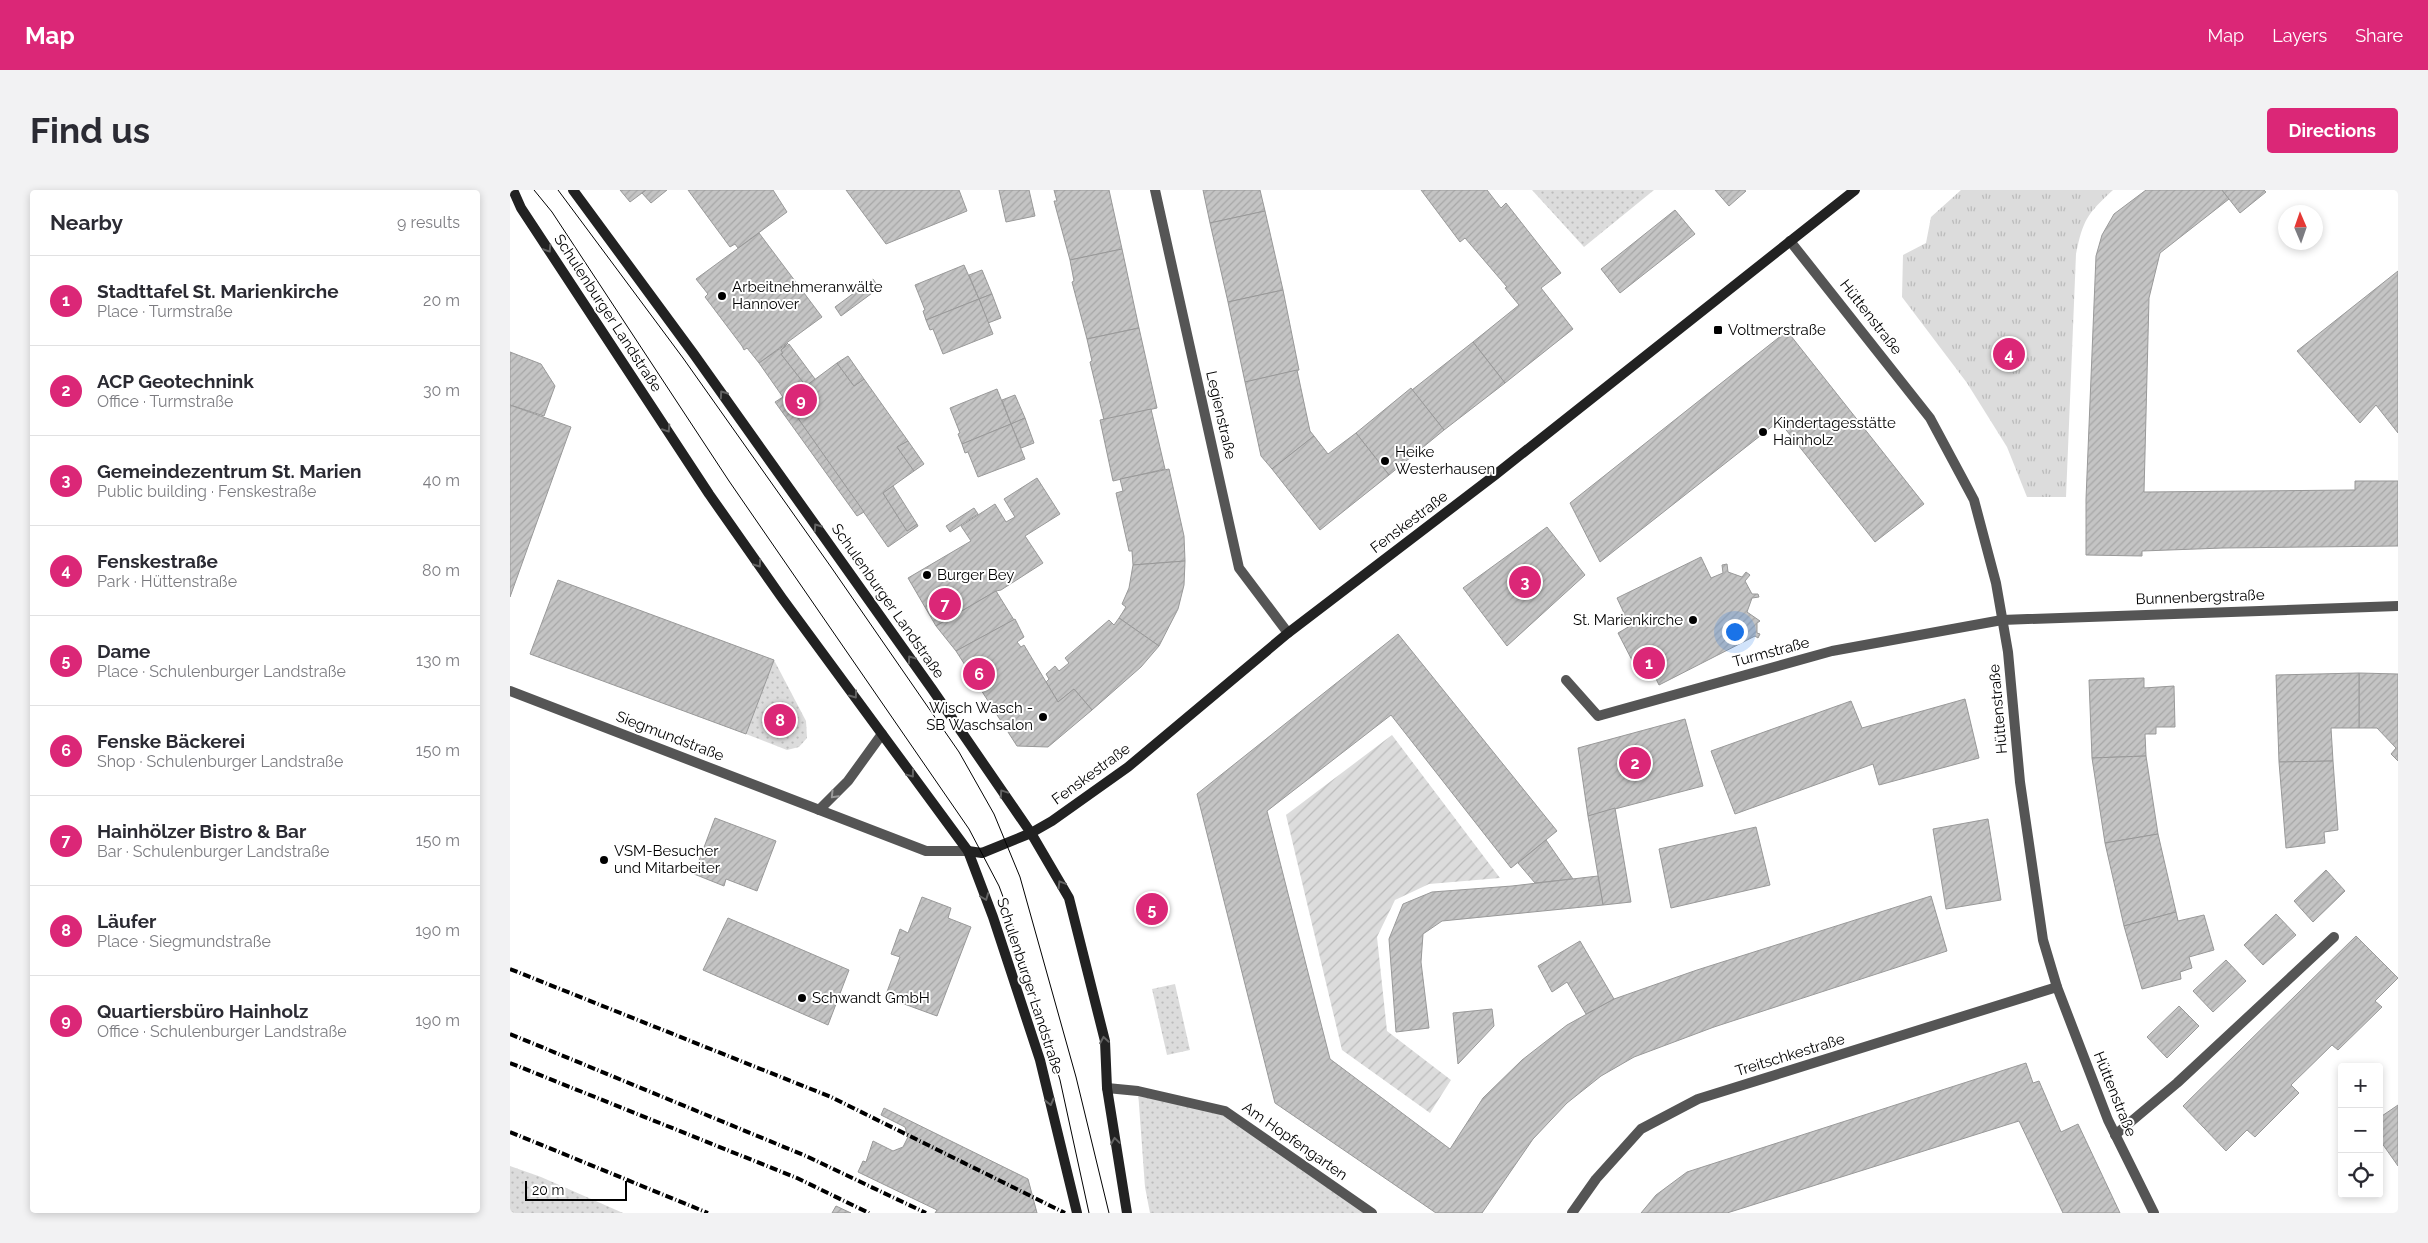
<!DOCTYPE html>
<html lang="en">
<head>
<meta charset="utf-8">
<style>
  body { margin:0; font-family:Raleway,sans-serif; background:#f2f2f3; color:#2b2b33 }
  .controls { position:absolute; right:15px; bottom:15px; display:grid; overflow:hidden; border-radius:5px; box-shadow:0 2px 8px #0003 }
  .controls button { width:45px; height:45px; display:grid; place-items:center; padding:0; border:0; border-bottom:1px solid #e1e1e2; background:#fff; color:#2b2b33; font:25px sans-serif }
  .compass { position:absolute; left:1768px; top:15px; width:45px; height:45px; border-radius:50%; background:#fff; box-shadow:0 2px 8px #0003; rotate:358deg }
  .scale { position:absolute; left:15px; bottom:12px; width:102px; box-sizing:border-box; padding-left:5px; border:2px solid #000; border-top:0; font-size:14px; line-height:18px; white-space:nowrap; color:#000; -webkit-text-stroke:4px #fff; paint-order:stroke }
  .you { position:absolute; left:1224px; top:441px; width:18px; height:18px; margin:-12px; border:4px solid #fff; border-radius:50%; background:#1a73e8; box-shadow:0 0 0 8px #1a73e833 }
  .badge { display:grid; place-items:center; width:32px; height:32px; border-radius:50%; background:#db2777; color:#fff; font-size:16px; font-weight:700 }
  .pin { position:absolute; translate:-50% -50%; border:2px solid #fff; box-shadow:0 1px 5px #0006 }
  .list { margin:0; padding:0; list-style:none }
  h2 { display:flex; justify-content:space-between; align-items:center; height:65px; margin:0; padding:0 20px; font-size:21px }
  h2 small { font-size:16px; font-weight:400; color:#7c7c81 }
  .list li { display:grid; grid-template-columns:32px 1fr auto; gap:15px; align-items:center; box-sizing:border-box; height:90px; padding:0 20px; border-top:1px solid #e1e1e2 }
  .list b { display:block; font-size:19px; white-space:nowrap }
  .list p { margin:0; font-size:16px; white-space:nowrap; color:#7c7c81 }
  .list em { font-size:16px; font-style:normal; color:#7c7c81 }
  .icon { flex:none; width:28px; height:28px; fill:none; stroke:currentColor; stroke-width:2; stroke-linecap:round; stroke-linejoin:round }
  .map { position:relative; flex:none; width:1888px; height:1023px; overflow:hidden; border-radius:5px }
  header { display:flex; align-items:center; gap:30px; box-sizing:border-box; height:70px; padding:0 25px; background:#db2777; color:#fff }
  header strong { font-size:24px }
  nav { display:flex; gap:28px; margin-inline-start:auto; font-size:18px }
  .intro { display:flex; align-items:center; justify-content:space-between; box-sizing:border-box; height:120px; padding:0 30px }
  h1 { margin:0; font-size:35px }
  .button { padding:12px 22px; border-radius:5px; background:#db2777; color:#fff; font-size:18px; font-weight:700 }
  main { display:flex; gap:30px; padding:0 30px }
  aside { flex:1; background:#fff; border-radius:5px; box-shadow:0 2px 8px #0003 }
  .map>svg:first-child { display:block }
  .grass { fill:url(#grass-dots) }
  .park { fill:url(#park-tufts) }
  .garden { fill:url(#garden-furrows) }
  .building { fill:url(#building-hatch); stroke:#999 }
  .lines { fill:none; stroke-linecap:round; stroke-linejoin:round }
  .lane { stroke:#555; stroke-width:10 }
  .street { stroke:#555; stroke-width:10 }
  .secondary { stroke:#222; stroke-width:10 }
  .tram { stroke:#000; stroke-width:1 }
  .rail { stroke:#000; stroke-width:4; stroke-dasharray:8 2.5 1 2.5; stroke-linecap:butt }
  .oneway { stroke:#646464 }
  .oneway2 { stroke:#999 }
  .poi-dot { fill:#000; stroke:#fff; stroke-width:2 }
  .labels { text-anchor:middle; stroke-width:4; stroke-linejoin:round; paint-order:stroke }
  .poi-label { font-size:15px; fill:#000; stroke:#fff; text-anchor:start }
  .street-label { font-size:15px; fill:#000; stroke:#fff }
</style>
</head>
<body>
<header>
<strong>Map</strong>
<nav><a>Map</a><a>Layers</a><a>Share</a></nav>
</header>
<div class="intro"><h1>Find us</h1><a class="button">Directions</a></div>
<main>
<aside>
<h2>Nearby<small>9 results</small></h2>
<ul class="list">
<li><span class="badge">1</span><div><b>Stadttafel St. Marienkirche</b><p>Place · Turmstraße</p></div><em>20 m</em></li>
<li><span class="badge">2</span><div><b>ACP Geotechnink</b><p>Office · Turmstraße</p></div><em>30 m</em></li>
<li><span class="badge">3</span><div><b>Gemeindezentrum St. Marien</b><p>Public building · Fenskestraße</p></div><em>40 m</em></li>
<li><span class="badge">4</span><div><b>Fenskestraße</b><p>Park · Hüttenstraße</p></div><em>80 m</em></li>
<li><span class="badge">5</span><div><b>Dame</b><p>Place · Schulenburger Landstraße</p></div><em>130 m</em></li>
<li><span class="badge">6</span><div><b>Fenske Bäckerei</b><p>Shop · Schulenburger Landstraße</p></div><em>150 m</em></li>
<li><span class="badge">7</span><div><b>Hainhölzer Bistro &amp; Bar</b><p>Bar · Schulenburger Landstraße</p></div><em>150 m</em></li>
<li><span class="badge">8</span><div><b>Läufer</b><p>Place · Siegmundstraße</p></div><em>190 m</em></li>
<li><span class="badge">9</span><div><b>Quartiersbüro Hainholz</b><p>Office · Schulenburger Landstraße</p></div><em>190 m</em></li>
</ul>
</aside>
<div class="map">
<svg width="1888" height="1023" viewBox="0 0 1888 1023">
  <defs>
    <pattern id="grass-dots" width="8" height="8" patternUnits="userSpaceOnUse" patternTransform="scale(1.25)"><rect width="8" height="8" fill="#dcdcdc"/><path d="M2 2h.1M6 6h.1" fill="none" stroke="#bbb" stroke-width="1.8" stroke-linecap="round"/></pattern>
    <pattern id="park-tufts" width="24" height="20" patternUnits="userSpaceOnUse" patternTransform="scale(1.25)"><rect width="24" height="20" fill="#dcdcdc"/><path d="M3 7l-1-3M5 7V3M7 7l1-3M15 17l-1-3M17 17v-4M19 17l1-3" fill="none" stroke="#bbb"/></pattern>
    <pattern id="garden-furrows" width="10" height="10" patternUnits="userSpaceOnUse" patternTransform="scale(1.25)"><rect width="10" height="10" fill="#dcdcdc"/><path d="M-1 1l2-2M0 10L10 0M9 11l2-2" fill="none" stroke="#bbb"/></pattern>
    <pattern id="building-hatch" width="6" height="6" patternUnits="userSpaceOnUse" patternTransform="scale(1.25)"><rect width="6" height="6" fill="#c4c4c4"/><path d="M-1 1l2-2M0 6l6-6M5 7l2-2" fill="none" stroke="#a7a7a7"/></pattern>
  </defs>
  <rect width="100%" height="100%" fill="#fff"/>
  <!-- grass -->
  <g class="grass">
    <path d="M1022,0h122l-70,57z"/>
    <path d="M264,470l32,61 1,17 -8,9 -12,3 -41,-16z"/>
    <path d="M665,794l15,66 -23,5 -15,-66z"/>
    <path d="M628,901l87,20 147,102h-222l-5,-26z"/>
    <path d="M0,976l31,11 82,36h-113z"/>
  </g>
  <!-- park -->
  <path class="park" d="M1451,0h152c-26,24 -30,30 -37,64l-10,243h-39l-20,-50 -40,-64 -65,-86 1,-42 23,-12 5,-26z"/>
  <!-- garden -->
  <path class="garden" d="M882,545l108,143 -71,6 -34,16 -18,37 10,94 64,49 -21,33 -88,-63 -56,-235z"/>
  <!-- building -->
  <g class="building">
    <path d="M110,0h26l-16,12z"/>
    <path d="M136,0h21l-16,13 -9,-10z"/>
    <path d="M178,0h85l14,22 -49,36 -3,-4 -5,3z"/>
    <path d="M336,0h113l8,21 -81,33z"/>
    <path d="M489,0h30l6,26 -29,6z"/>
    <path d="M544,0h55l13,59 -52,11 -16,-59h3z"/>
    <path d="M693,0h57l5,21 -55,12z"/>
    <path d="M911,0h66l14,18 5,-5 55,70 -20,15 32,41 -68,54 -32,-41 46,-37 -14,-17 2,-1 -42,-49 -5,4z"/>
    <path d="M1205,0h29l2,1 -17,15z"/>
    <path d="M1636,0h76l7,9 -69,54 -11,45 -5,194 211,-2v-9h43v65l-175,2 -81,3v5l-56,-1v-56l10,-243 6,-21 12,-21z"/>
    <path d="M1712,0h42l2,2 -26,21z"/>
    <path d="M1165,20l20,24 -75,59 -19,-24z"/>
    <path d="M755,21l18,79 -55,12 -18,-79z"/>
    <path d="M249,43l63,84 -63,46 -12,-15 -3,2 -2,-4 -37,-49 3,-3 -12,-15z"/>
    <path d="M612,59l17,79 -52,11 -15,-57 2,-1 -4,-21z"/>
    <path d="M454,75l15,34 -53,21 -3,-9 2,-1 -10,-25z"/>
    <path d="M472,80l10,24 -13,5 -10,-24z"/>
    <path d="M1888,81v162l-22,-28 -16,18 -63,-72z"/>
    <path d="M363,89l6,9 -38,28 -6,-9z"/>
    <path d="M773,100l16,80 -54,12 -17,-80z"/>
    <path d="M482,104l9,24 -13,5 -9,-24z"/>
    <path d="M469,109l14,35 -50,20 -10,-25 -3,1 -4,-10z"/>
    <path d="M629,138l18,80 -53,12 -14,-58 2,-1 -5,-22z"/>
    <path d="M1277,141l137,173 -49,38 -96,-121 -179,141 -30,-59z"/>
    <path d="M963,152l32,41 -61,47 -32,-40z"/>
    <path d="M278,153l-7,7 2,3 -2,1 25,32 31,-23 17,23 10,-7 44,62 -11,6 17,24 -31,22 24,38 10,-7 1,2 -30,21 -129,-184z"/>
    <path d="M279,154l26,35 -9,7 -25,-32 2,-1 -2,-3z"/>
    <path d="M0,162l31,12 14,22 -11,30 -34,-11z"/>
    <path d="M338,166l16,23 -10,7 -17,-23z"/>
    <path d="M787,180l13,61 4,5 -42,33 -11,-13 -16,-74z"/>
    <path d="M901,198l33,42 -55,45 -33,-42z"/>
    <path d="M487,199l14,35 -49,20 -4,-10 2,-1 -10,-25z"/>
    <path d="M505,205l10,23 -14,6 -9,-24z"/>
    <path d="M273,207l81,115 -7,4 -82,-114z"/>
    <path d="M0,215l61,22 -61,170z"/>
    <path d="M641,219l14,60 -52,12 -13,-61z"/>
    <path d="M515,228l9,25 -13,5 -10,-24z"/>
    <path d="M501,234l14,35 -47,18 -10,-25 -3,1 -3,-9z"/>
    <path d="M846,243l33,42 -69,55 -48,-61 42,-33 14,18z"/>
    <path d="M398,251l16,23 -10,7 -17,-24z"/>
    <path d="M659,279l15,67 1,25 -52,4 -1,-14h-3l-13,-58 7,-2 -3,-12z"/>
    <path d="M527,288l23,36 -35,22 18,27 -42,27 -5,1 -60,35 -28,-48 63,-37 -10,-15 34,-22 11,18 9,-5 -11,-18z"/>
    <path d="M383,296l24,38 -10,7 -24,-38z"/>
    <path d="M464,318l4,6 -28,18 -4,-6z"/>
    <path d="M1037,337l38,48 -78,71 -44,-58z"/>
    <path d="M1191,367l10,21 12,-5 -1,-8 5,-1 1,8 14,5 4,-5 4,3 -5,6 7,13h6l1,3 -7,1 -5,14 13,9 -3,2v10l3,1 -2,4 -3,-2 -96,49 -13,-27 -12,6 -16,-31 12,-7 -13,-28z"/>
    <path d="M675,371l-1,24 -6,24 -19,37 -40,-28 7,-11 -4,-3 7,-16 4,-23z"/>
    <path d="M48,390l216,80 -28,74 -216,-80z"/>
    <path d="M486,401l18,29 -58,31 -20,-25z"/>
    <path d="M609,428l40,28 -18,21 -49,43 -18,-21 -16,13 -12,-20 3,-3 -3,-5 9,-8 4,5 10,-8 -4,-5 44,-38 5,5z"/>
    <path d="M505,429l9,18 -7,5 4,5 3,-2 34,57 16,-13 18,21 -44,37 -31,-1 -61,-95z"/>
    <path d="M888,444l159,197 -46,37 -120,-153 -124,96 63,248 120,90 33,-51 39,-38 45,-35 47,-26 83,-29 234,-74 16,55 -233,76 -80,30 -33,19 -34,27 -34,36 -51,74h-46l-161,-110 -78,-309z"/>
    <path d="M1849,483l39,1v87l-7,-7 5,-6 -19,-20h-18z"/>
    <path d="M1849,483v55h-28l2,33 -54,1 -3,-87z"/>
    <path d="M1634,488v10l30,-2 1,41h-19v7h-11l1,22 -54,2 -3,-78z"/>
    <path d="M1455,509l14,59 -100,27 -6,-21 -138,50 -24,-63 140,-50 11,27z"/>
    <path d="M1175,529l18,67 -115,30 -10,-68z"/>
    <path d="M1636,566l12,78 -53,9 -13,-85z"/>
    <path d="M1823,571l5,69 -14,2 1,11 -39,5 -7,-86z"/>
    <path d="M1105,618l16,94 -28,3 -15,-89z"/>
    <path d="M205,628l61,23 -19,50 -31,-12 -2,7 -30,-12z"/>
    <path d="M1478,629l13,81 -55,9 -13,-80z"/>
    <path d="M1246,637l14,58 -99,23 -12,-59z"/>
    <path d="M1648,644l18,78 -52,14 -19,-83z"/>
    <path d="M1036,650l27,39 -38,4 -17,-20z"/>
    <path d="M1816,680l19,21 -32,31 -19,-21z"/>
    <path d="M1088,686l5,29 -161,16 -19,13 -2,28 8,66 -33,4 -7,-93 14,-35 29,-12 80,-6z"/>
    <path d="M412,707l29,11 -3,10 23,9 -34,89 -52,-19 15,-40 -9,-3 9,-25 8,4z"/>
    <path d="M1666,722l2,9 26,-6 10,35 -25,7 3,11 -12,4 1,7 -39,10 -18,-63z"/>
    <path d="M1766,724l20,21 -33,30 -19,-20z"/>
    <path d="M218,728l121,52 -21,55 -125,-55z"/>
    <path d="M1846,746l42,42 -23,23 7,6 -44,43 -6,-5 -41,40 8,8 -44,44 -8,-7 -21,21 -43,-45z"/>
    <path d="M1070,751l34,58 -28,15 -19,-32 -15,10 -14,-26z"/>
    <path d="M1716,770l20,21 -33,31 -20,-21z"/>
    <path d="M1669,816l20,20 -32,32 -20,-21z"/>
    <path d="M982,819l2,17 -36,38 -5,-51z"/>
    <path d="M1516,873l7,20 6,-2 22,51 17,-8 42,89h-57l-44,-92 -292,92h-86l15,-18 31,-23z"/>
    <path d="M1888,915v61l-19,-27v-21z"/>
    <path d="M374,918l144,71 9,34h-102l2,-3 -79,-38 5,-11 3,1 7,-21 20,10 10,-4 5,-10 -3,-10 -24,-12z"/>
    <path d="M326,1016l15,7h-19z"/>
  </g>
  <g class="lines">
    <!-- lane -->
    <path class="lane" d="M1605,945l62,-52 157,-146"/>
    <!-- street -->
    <g class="street">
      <path d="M645,0l84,378 49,65"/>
      <path d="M1280,51l140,177 44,82 22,83 12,69 12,130 23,158 14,47 51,133 46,93"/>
      <path d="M1056,490l32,36 234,-65 170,-31 396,-14"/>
      <path d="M0,501l416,160h42"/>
      <path d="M309,620l29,-29 34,-47"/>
      <path d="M597,898l31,3 87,20 147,102"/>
      <path d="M1062,1023l24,-34 45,-50 57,-30 359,-112"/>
    </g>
    <!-- secondary -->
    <g class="secondary">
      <path d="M3,0l8,18 188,286 73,104 186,253 25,66 47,143 37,153"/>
      <path d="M63,0l120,163 239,336 99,144 38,65 36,143 2,47 20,125"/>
      <path d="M458,661l14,2 49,-20 21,-12 76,-54 160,-134 207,-158 360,-285"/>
    </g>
    <!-- tram -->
    <g class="tram">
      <path d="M24,0l18,22 177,269 240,348 30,57 10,27 51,167 29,133"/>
      <path d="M48,0l125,168 148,209 128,185 35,62 26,63 56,200 33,136"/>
    </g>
    <!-- rail -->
    <g class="rail">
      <path d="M0,779l321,128 234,116"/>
      <path d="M0,844l296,122 120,57"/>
      <path d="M0,873l287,115 72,35"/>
      <path d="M0,942l198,81"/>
    </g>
  </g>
  <!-- one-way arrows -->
  <defs><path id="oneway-chevron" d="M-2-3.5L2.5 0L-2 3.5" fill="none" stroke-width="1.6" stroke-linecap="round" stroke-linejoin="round" transform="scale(1.25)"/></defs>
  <g class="oneway">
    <use href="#oneway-chevron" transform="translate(38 59) rotate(57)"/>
    <use href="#oneway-chevron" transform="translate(213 204) rotate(-125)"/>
    <use href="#oneway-chevron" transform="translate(157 239) rotate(57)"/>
    <use href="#oneway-chevron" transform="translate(307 337) rotate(-125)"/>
    <use href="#oneway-chevron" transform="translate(248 374) rotate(55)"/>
    <use href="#oneway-chevron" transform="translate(401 469) rotate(-126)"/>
    <use href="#oneway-chevron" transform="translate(344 505) rotate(54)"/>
    <use href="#oneway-chevron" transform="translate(401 584) rotate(53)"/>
    <use href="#oneway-chevron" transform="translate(493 603) rotate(-124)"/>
    <use href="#oneway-chevron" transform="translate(551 694) rotate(-121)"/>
    <use href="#oneway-chevron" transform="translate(475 707) rotate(69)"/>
    <use href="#oneway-chevron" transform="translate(594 850) rotate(-99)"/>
    <use href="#oneway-chevron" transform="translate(540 912) rotate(76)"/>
    <use href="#oneway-chevron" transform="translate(605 951) rotate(-98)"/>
  </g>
  <use class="oneway2" href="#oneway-chevron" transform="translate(324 605) rotate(134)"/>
  <!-- markers -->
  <g class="poi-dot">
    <circle cx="212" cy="106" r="5"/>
    <rect x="1203" y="135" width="10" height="10" rx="2.5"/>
    <circle cx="1253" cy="242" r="5"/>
    <circle cx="875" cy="271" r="5"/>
    <circle cx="417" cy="385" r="5"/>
    <circle cx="1183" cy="430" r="5"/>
    <circle cx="533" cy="527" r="5"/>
    <circle cx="94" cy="670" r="5"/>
    <circle cx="292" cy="808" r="5"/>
  </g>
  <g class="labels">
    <!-- poi labels -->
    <g class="poi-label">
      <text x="222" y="102">Arbeitnehmeranwälte<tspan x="222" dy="17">Hannover</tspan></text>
      <text x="1218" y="145">Voltmerstraße</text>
      <text x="1263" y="238">Kindertagesstätte<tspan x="1263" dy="17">Hainholz</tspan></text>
      <text x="885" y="267">Heike<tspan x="885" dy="17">Westerhausen</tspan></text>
      <text x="427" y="390">Burger Bey</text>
      <text x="1173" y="435" text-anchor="end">St. Marienkirche</text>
      <text x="523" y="523" text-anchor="end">Wisch Wasch -<tspan x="523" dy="17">SB Waschsalon</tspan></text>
      <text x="104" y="666">VSM-Besucher<tspan x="104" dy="17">und Mitarbeiter</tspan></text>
      <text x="302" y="813">Schwandt GmbH</text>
    </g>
    <!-- street labels -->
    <g class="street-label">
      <text transform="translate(98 123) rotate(57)" y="5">Schulenburger Landstraße</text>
      <text transform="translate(1361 127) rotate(52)" y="5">Hüttenstraße</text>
      <text transform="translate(711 225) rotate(77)" y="5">Legienstraße</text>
      <text transform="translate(899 332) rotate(-37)" y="5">Fenskestraße</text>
      <text transform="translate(1690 407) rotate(-2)" y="5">Bunnenbergstraße</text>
      <text transform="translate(378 411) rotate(55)" y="5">Schulenburger Landstraße</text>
      <text transform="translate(1261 462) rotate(-15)" y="5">Turmstraße</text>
      <text transform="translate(1488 519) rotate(-95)" y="5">Hüttenstraße</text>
      <text transform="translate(160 546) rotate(21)" y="5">Siegmundstraße</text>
      <text transform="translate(581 584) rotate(-36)" y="5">Fenskestraße</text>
      <text transform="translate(520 796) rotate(72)" y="5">Schulenburger Landstraße</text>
      <text transform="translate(1280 865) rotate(-17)" y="5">Treitschkestraße</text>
      <text transform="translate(1605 904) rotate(68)" y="5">Hüttenstraße</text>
      <text transform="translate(785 951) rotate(35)" y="5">Am Hopfengarten</text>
    </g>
  </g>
</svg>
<div class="controls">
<button>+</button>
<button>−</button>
<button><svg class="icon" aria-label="locate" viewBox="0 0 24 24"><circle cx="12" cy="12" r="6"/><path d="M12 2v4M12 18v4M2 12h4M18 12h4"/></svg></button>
</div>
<svg class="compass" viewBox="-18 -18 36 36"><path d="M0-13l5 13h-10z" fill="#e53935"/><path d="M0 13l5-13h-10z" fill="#7c7c81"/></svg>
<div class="scale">20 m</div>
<div class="you"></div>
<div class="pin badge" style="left:1139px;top:473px">1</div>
<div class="pin badge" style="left:1125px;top:573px">2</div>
<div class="pin badge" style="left:1015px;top:392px">3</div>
<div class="pin badge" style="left:1499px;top:164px">4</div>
<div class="pin badge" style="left:642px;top:719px">5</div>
<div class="pin badge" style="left:469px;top:484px">6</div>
<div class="pin badge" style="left:435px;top:414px">7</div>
<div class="pin badge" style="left:270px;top:530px">8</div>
<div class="pin badge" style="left:291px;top:210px">9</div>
</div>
</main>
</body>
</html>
